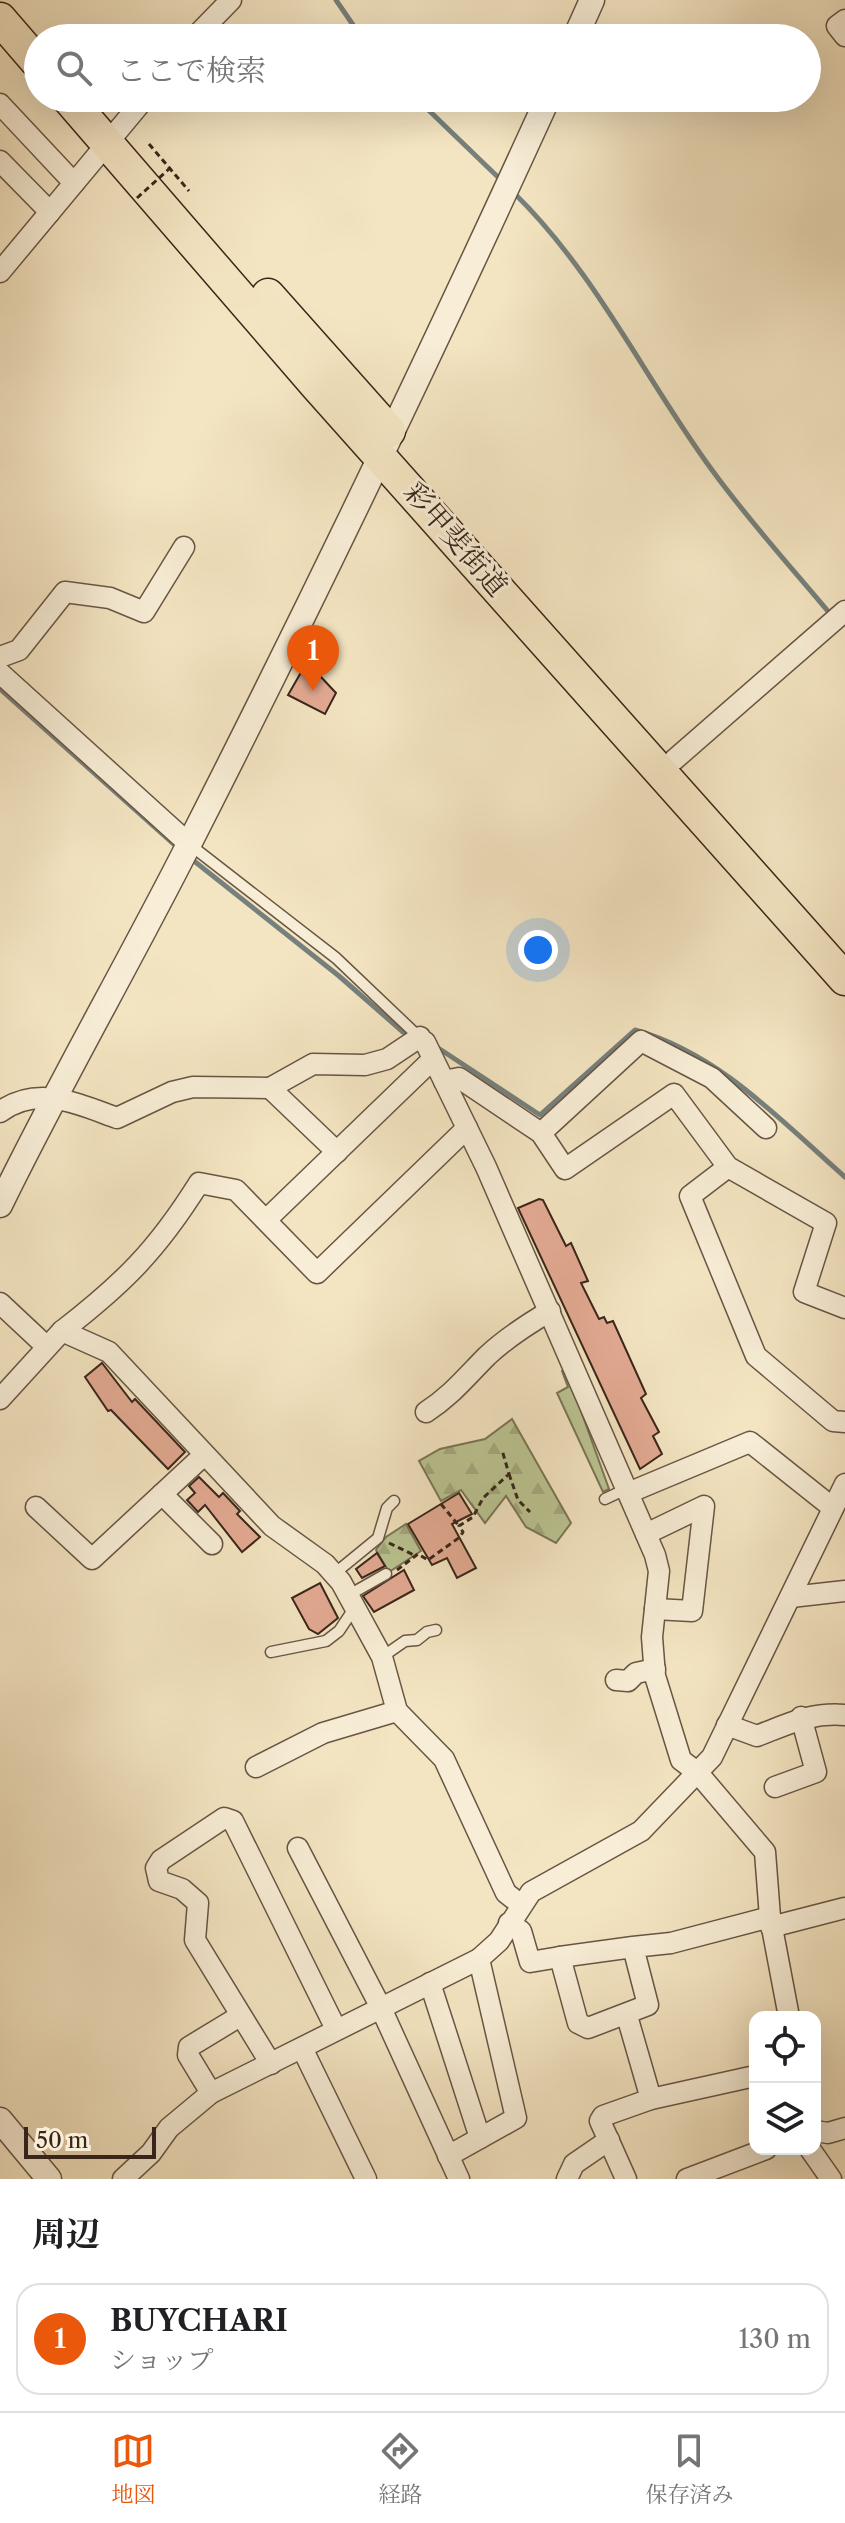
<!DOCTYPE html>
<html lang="ja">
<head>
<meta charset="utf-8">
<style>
  body { margin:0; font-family:"Libre Caslon Text","Noto Serif JP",serif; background:#f6f6f6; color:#202124 }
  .controls { position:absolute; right:24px; bottom:24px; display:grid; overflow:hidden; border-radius:16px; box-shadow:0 8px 32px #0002 }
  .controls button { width:72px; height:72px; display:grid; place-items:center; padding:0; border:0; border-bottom:2px solid #e0e0e0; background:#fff; color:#202124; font:40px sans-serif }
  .scale { position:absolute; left:24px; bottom:20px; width:132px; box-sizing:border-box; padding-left:8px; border:4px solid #39251a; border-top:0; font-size:22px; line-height:28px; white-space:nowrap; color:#39251a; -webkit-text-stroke:6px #f8eed7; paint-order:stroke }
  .you { position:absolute; left:538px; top:950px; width:28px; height:28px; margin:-20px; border:6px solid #fff; border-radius:50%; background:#1a73e8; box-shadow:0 0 0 12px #1a73e833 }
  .badge { display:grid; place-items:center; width:52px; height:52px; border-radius:50%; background:#ea580c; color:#fff; font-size:26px; font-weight:700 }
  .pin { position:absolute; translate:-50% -66px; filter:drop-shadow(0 2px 4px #0008) }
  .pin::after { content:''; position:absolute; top:42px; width:28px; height:24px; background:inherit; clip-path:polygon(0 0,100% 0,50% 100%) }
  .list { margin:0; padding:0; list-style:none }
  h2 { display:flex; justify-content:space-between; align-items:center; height:104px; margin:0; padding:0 32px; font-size:34px }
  h2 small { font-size:26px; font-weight:400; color:#757577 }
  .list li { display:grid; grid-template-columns:52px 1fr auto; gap:24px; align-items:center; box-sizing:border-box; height:112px; margin:0 16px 16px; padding:0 16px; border:2px solid #e0e0e0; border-radius:24px }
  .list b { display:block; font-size:30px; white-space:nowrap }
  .list p { margin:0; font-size:26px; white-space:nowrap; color:#757577 }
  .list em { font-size:26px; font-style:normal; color:#757577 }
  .icon { flex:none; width:44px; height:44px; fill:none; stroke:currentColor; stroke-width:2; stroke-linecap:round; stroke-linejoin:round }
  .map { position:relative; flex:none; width:845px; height:2179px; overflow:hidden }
  .search { position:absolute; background:#fff; box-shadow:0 8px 32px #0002; left:24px; right:24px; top:24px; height:88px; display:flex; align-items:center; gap:20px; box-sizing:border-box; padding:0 28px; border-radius:44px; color:#757577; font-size:30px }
  .sheet { height:232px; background:#fff }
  nav { display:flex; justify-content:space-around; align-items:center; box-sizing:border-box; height:112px; border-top:2px solid #e0e0e0; background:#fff; font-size:22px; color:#757577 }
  nav a { display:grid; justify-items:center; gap:4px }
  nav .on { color:#ea580c }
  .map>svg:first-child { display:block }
  .green { fill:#bbc593; stroke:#7a7556; stroke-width:2 }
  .forest { fill:url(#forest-firs); stroke:#7a7556; stroke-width:2 }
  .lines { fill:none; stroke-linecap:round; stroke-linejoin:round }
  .stream { stroke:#76807c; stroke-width:5 }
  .building { fill:#e3aa93; stroke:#39251a; stroke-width:2 }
  .service-casing { stroke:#685544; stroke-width:13 }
  .minor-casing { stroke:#685544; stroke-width:23 }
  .tertiary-casing { stroke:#685544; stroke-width:27 }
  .trunk-casing { stroke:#39251a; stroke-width:35 }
  .path { stroke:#39251a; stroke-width:3; stroke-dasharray:6 4; stroke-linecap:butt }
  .service { stroke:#f8eed7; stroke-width:10 }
  .minor { stroke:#f8eed7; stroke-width:20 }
  .tertiary { stroke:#f8eed7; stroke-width:24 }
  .trunk { stroke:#f4e5c2; stroke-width:32 }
  .path-bridge { stroke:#39251a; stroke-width:3; stroke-dasharray:6 4; stroke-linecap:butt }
  .labels { text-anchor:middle; stroke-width:6; stroke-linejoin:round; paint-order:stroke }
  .street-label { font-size:28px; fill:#39251a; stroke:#f8eed7 }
</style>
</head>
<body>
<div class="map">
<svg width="845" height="2179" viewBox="0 0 845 2179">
  <defs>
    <pattern id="forest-firs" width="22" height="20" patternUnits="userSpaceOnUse" patternTransform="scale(2)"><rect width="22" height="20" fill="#bbc593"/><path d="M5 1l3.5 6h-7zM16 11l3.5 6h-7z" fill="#a2a97e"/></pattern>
  </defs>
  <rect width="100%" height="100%" fill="#f4e5c2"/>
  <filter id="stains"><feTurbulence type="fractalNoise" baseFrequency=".0025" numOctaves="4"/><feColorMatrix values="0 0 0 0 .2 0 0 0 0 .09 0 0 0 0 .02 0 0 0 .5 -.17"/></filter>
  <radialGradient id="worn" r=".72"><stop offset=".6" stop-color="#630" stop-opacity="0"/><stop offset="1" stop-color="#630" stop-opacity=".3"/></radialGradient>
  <!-- green -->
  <path class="green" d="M566,1369l43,120 -6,3 -46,-99 11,-6 -6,-16z"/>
  <!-- forest -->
  <g class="forest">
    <path d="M512,1419l59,104 -15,20 -30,-16 -20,-31 -21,27 -24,-33 -20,11 -22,-40 21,-12 45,-10z"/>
    <path d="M406,1524l15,27 -32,21 -13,-22 10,-13z"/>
  </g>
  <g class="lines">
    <!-- stream -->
    <g class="stream">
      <path d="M336,0l26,38"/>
      <path d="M416,98l86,83"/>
      <path d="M514,193c82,80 131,186 198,277 37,51 80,98 120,146"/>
      <path d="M0,689l178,159"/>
      <path d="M189,857l150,119 64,56 8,4"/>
      <path d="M432,1044l108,71 95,-85c85,24 146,91 210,147"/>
    </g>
  </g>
  <!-- building -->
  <g class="building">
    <path d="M307,662l29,31 -11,21 -37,-19z"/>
    <path d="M539,1199l4,1 23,46 5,-3 17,38 -7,2 18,36 5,-2 3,6 6,-2 33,73 -5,4 18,34 -6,4 9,18 -22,15 -122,-261z"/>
    <path d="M102,1363l30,39 3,-3 50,53 -17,17 -57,-59 -3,1 -23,-34z"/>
    <path d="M199,1477l20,20 4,-4 17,18 -3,3 23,23 -18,15 -37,-47 -7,7 -11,-12 8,-7 -6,-7z"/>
    <path d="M459,1493l13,21 -20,10 24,44 -19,10 -10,-20 -15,7 -24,-41z"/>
    <path d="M377,1553l8,13 -23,12 -6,-9z"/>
    <path d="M404,1570l10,20 -40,22 -11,-16z"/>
    <path d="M320,1583l18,35 -20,16 -9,-5 -17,-31z"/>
  </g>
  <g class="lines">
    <defs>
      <g id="service">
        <path d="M189,844l147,114 84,80"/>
        <path d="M605,1499l21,-10"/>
        <path d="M334,1574l44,-36 9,-30 7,-7"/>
        <path d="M349,1595l37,-21"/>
        <path d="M271,1652l55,-11 13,-10 16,-24"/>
        <path d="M382,1657l23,-16 12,-1 10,-8 9,-2"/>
      </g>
      <g id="minor">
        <path d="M845,20l-8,6 8,10"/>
        <path d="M194,38l37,-38"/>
        <path d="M0,104l74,79"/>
        <path d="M0,161l50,51"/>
        <path d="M0,272l145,-174"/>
        <path d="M0,657l19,-7 46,-58 45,6 34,14 40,-65"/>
        <path d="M0,673l189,171"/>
        <path d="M674,760l171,-149"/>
        <path d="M425,1042l61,125 169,388 4,16 -7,66 3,39 26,84 17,13 67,79 5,65 19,100"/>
        <path d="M444,1081l15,-3 82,55 24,36 109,-75 54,73 98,56 -22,69 41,16"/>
        <path d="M0,1112c37,-28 78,-8 117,6l55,-26 21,-5 77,1"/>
        <path d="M541,1133l100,-92 71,37 54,50"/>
        <path d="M337,1152l-67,-64 43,-24 52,1 22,-6 33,-22"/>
        <path d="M728,1167l-38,29 66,160 77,65 12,1"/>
        <path d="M266,1220l167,-161"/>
        <path d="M0,1303l47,44"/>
        <path d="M62,1331c62,-48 95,-81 137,-148l37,7 81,83 150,-145"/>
        <path d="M0,1399l62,-68 47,21 163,174 53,38 16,18 41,75 15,54 47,48 62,134 14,11"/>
        <path d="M426,1412c25,-16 41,-36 61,-56 19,-18 41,-32 63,-45"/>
        <path d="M628,1493l122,-51 83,66"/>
        <path d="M162,1494l50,50"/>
        <path d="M36,1507l56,52 112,-104"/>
        <path d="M646,1534l58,-28 -12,105 -37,-2"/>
        <path d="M791,1597l54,-6"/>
        <path d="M616,1680l12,1 8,-8 19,-4"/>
        <path d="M727,1725l30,11c31,-12 54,-24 88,-21"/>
        <path d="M256,1767l67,-34 74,-22"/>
        <path d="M775,1787l41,-15 -15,-55"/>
        <path d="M298,1848l82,158 79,173"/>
        <path d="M509,1923l12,8 9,31 30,-5"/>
        <path d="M771,1927l74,-19"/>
        <path d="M633,1947l-73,10 18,66 10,5 60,-23 -15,-58 38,-4 99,-26"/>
        <path d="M430,1983l50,155"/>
        <path d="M627,2016l24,83"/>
        <path d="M302,2048l64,131"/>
        <path d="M271,2064l-76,-124 3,-37 -16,-14 -23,-8 -3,-13 5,-8 63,-42 9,3 103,208"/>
        <path d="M211,2093l-23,-38 1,-8 51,-31"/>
        <path d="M815,2131l13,2 17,-5"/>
        <path d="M810,2149l21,30"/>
        <path d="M448,2156l68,-38 -37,-159"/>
        <path d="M123,2179l28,-26 18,-25 42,-35 268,-134 20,-18 32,-49 110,-61 71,-74 133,-273"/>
        <path d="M567,2179l7,-15 35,-24"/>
        <path d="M626,2179l-26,-58 3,-5 48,-17 104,-23"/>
        <path d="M687,2179l79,-30"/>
      </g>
      <g id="tertiary">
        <path d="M575,38l17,-38"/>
        <path d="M0,1205c59,-121 126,-237 187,-357 126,-247 246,-498 361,-750"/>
        <path d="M0,2120l49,59"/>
      </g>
      <g id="trunk">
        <path d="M0,19l38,44"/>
        <path d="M68,98l248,287 529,594"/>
        <path d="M268,295l121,136"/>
      </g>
    </defs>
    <!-- service casing -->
    <use href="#service" class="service-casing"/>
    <!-- minor casing -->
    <use href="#minor" class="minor-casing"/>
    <!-- tertiary casing -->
    <use href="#tertiary" class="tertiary-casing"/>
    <!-- trunk casing -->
    <use href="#trunk" class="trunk-casing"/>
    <!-- path -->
    <g class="path">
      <path d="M149,144l40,47"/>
      <path d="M509,1474l9,26 12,12"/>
      <path d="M441,1504l18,22"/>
      <path d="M389,1543l27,13"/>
      <path d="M397,1570l21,-16 10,6 32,-23 3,-5 -4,-6 14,-9 10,-19 26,-24 -7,-24"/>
    </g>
    <!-- service -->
    <use href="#service" class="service"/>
    <!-- minor -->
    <use href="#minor" class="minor"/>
    <!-- tertiary -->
    <use href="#tertiary" class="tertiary"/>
    <!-- trunk -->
    <use href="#trunk" class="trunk"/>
    <!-- path-bridge -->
    <path class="path-bridge" d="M137,198l33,-30"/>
  </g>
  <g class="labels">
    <!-- street labels -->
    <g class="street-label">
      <text transform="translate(456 539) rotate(49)" y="10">彩甲斐街道</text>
    </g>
  </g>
  <rect width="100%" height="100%" filter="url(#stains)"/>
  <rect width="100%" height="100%" fill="url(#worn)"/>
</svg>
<div class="controls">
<button><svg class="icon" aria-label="locate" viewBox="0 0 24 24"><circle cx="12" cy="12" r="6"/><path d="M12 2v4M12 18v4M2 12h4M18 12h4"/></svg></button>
<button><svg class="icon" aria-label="layers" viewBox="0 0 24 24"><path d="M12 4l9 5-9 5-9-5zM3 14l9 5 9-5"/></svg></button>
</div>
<div class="scale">50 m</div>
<div class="you"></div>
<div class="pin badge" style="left:313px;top:691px">1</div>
<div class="search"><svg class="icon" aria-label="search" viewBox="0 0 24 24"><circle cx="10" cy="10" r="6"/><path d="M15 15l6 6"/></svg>ここで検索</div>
</div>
<section class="sheet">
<h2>周辺<small></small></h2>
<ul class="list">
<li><span class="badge">1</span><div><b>BUYCHARI</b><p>ショップ</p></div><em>130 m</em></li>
</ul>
</section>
<nav>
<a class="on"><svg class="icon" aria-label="map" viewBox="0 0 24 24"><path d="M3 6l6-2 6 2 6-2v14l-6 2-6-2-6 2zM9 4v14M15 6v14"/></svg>地図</a>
<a><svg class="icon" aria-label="directions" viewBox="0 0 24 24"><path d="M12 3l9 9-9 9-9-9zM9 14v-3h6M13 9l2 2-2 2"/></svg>経路</a>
<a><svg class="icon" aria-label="saved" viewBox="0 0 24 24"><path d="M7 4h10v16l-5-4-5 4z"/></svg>保存済み</a>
</nav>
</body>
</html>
